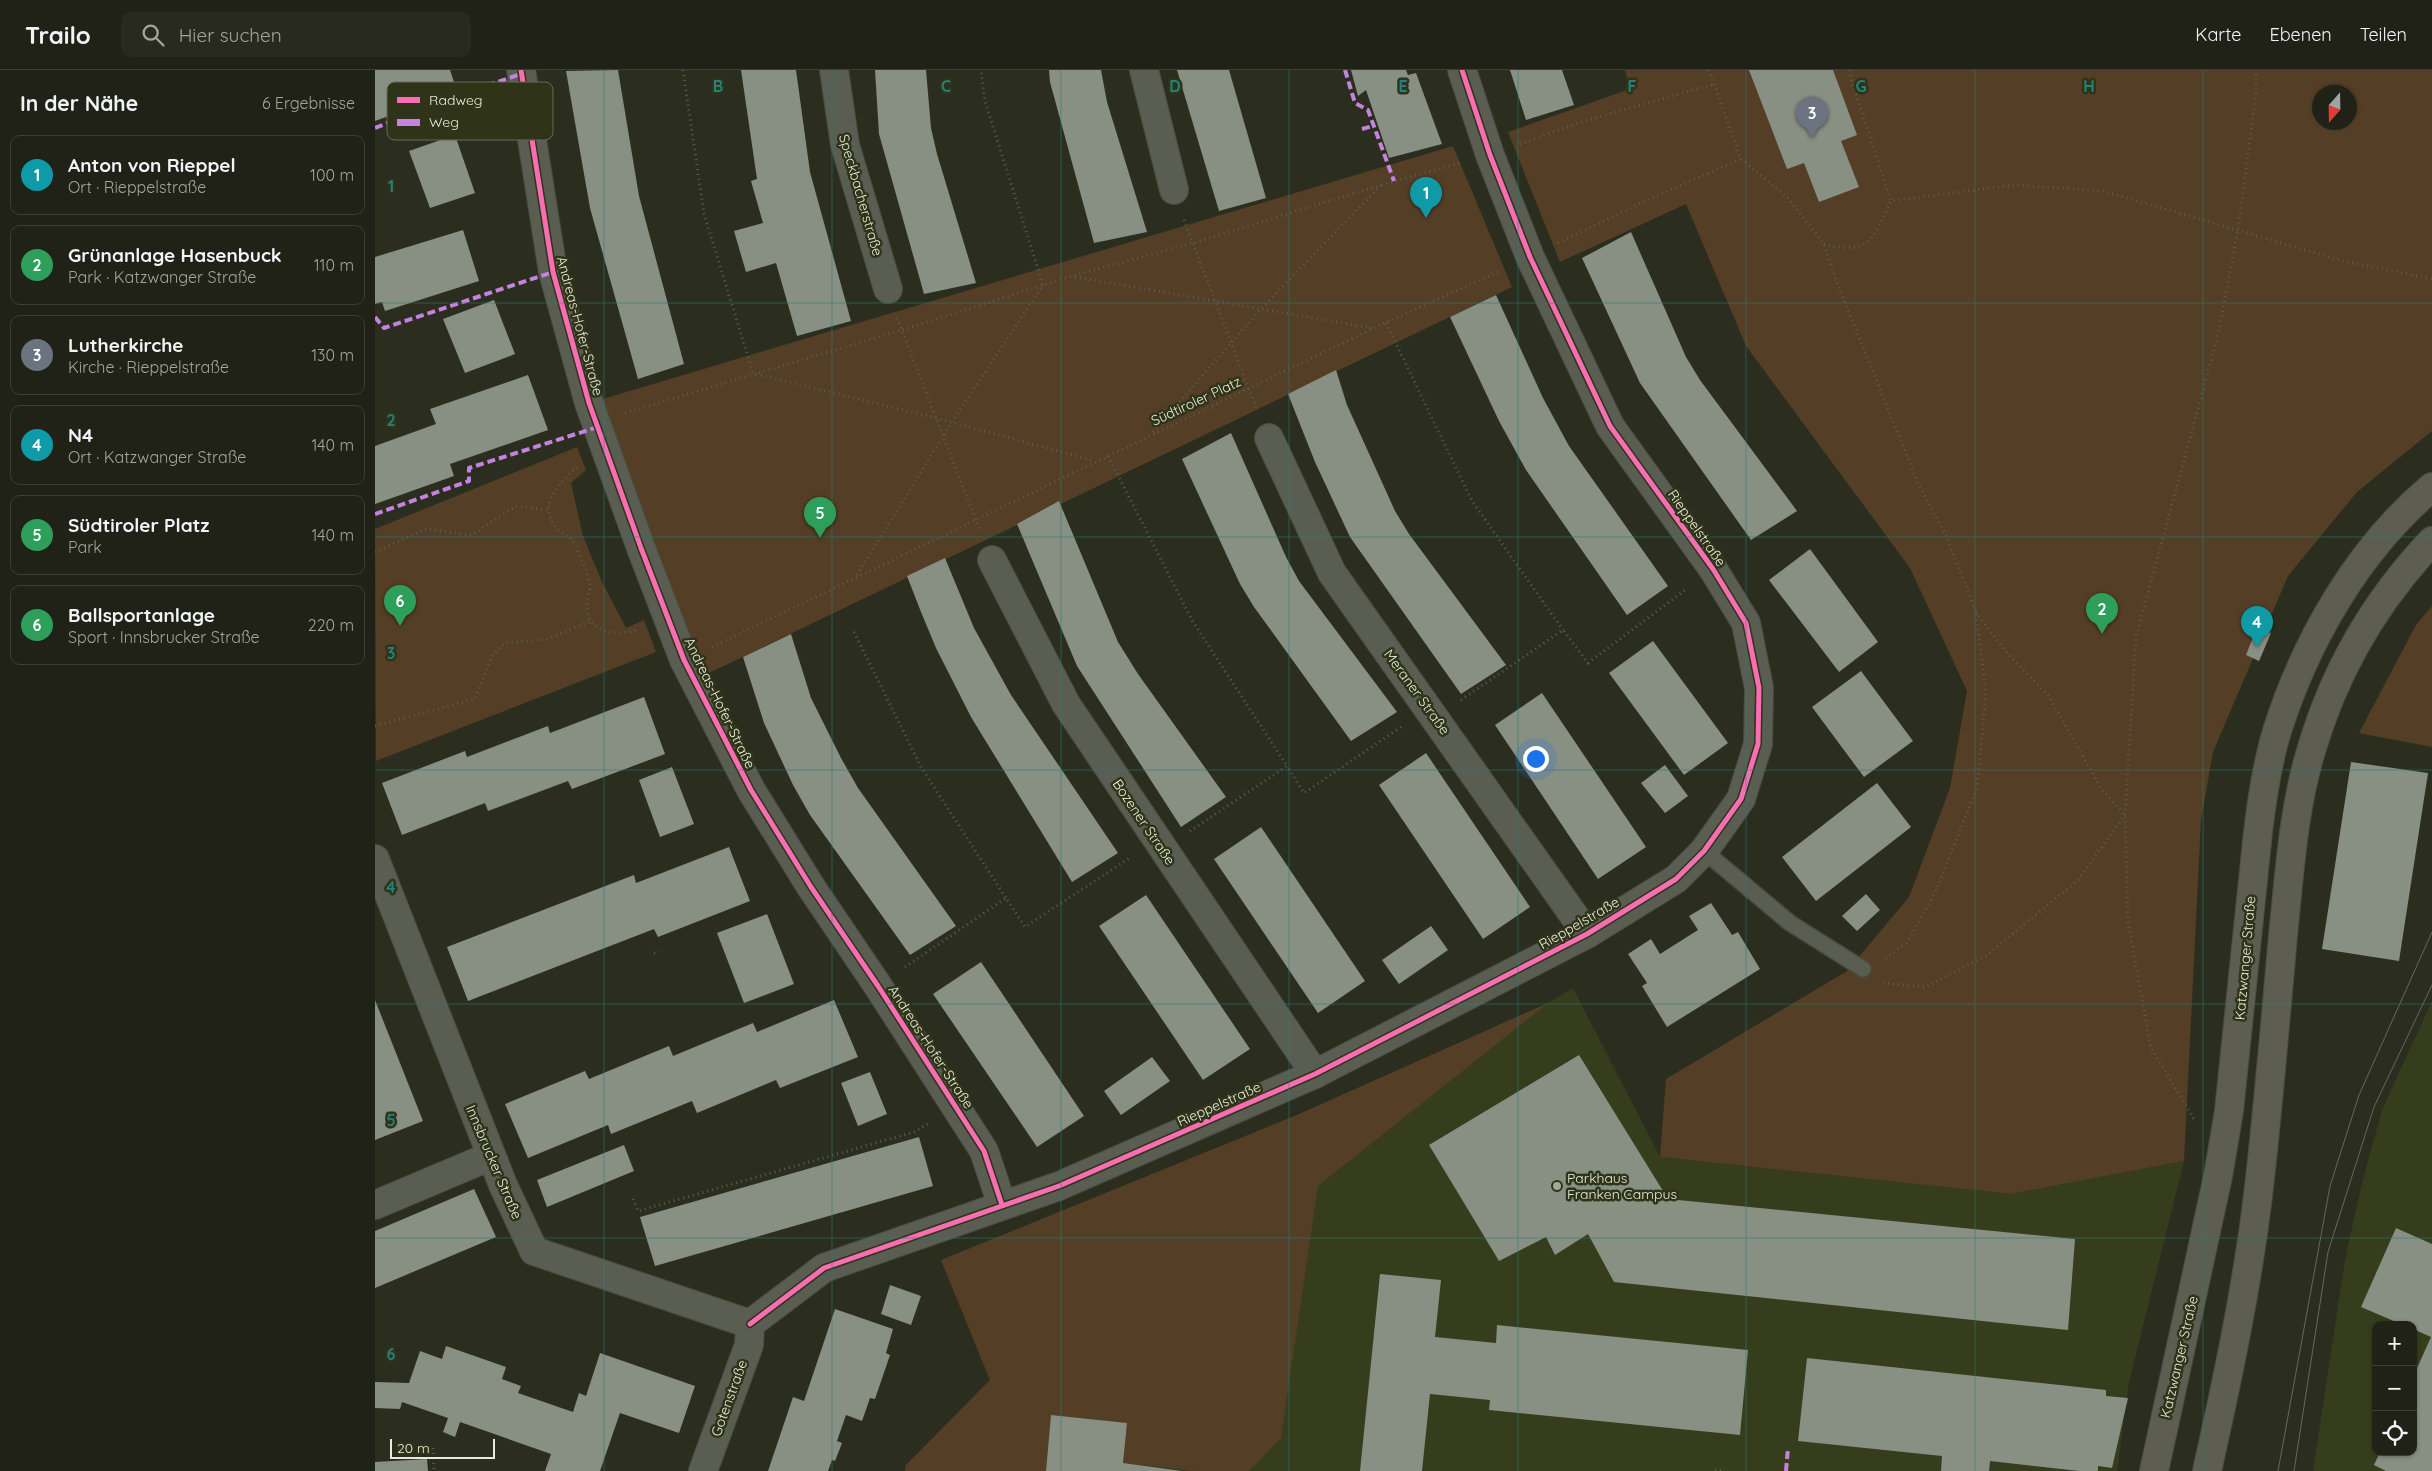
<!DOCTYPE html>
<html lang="de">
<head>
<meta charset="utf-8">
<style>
  body { margin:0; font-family:Quicksand,sans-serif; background:#282a20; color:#f1f3f6 }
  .controls { position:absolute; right:15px; bottom:15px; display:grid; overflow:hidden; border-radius:10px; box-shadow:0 1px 4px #0004 }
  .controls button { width:45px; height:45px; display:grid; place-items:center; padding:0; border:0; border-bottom:1px solid #3d3f36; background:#202217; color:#f1f3f6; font:25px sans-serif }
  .compass { position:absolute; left:1937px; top:15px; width:45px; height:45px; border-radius:50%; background:#202217; box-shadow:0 1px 4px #0004; rotate:200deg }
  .scale { position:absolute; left:15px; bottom:12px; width:105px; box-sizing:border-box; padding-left:5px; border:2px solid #e6eada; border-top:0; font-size:14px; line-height:18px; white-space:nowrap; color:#e6eada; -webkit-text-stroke:4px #2f3419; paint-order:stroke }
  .you { position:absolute; left:1160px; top:688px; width:18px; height:18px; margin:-12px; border:4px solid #fff; border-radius:50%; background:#1a73e8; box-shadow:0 0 0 8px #1a73e833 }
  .badge { display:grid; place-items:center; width:32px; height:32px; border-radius:50%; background:#a5a899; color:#fff; font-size:16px; font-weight:700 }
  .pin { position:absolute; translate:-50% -41px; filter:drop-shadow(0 1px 2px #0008) }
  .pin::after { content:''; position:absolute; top:26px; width:18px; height:15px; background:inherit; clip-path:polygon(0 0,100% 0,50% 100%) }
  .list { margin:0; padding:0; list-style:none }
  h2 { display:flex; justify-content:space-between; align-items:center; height:65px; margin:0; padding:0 20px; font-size:21px }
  h2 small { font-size:16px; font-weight:400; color:#a2a4a1 }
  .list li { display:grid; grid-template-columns:32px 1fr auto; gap:15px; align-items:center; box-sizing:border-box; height:80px; margin:0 10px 10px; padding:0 10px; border:1px solid #3d3f36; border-radius:10px }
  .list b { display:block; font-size:19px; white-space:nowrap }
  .list p { margin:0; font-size:16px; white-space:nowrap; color:#a2a4a1 }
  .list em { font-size:16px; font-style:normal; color:#a2a4a1 }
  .icon { flex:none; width:28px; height:28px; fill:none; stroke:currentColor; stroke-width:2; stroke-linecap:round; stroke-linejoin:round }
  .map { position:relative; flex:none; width:2057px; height:1401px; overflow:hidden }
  header { display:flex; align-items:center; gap:30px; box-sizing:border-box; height:70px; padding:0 25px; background:#202217; border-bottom:1px solid #3d3f36 }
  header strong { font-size:24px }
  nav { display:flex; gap:28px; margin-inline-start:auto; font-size:18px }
  .search { width:350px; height:45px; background:#282a20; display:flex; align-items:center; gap:12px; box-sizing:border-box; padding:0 18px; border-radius:10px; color:#a2a4a1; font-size:19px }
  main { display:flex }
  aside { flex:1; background:#202217 }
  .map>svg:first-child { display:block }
  .built { fill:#363d1c; fill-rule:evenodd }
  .green { fill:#543e26; fill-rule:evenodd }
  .building { fill:#888f83 }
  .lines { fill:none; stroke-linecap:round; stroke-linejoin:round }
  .lane-casing { stroke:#494c3f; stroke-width:18 }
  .street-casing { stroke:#494c3f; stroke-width:30 }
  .secondary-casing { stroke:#494c3f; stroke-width:30 }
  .path { stroke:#5b5d53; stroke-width:3; stroke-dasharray:1 4; stroke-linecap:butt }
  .lane { stroke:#5a5d51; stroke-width:15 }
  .street { stroke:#5a5d51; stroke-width:28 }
  .secondary { stroke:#5d5e51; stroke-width:28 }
  .tram { stroke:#66685d; stroke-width:1 }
  .quiet { stroke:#c483df; stroke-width:4; stroke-dasharray:8 4; stroke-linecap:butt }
  .cycleway-casing { stroke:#2f3419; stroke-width:8 }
  .cycleway { stroke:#f96db3; stroke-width:5 }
  .grid { fill:none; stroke:#248279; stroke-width:1; stroke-opacity:0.55 }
  .poi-dot { fill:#a5a899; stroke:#2f3419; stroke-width:2 }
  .labels { text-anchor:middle; stroke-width:5; stroke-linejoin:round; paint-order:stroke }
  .street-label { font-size:14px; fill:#e6eada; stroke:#2f3419 }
  .poi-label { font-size:14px; fill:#e6eada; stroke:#2f3419; text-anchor:start }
  .key { fill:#2f3419; stroke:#666b53; stroke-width:1 }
  .key-label { font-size:14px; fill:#e6eada }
  .grid-label { font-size:16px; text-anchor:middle; font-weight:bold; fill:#248279; stroke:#2f3419; stroke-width:5; stroke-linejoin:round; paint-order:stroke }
</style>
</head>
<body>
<header>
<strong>Trailo</strong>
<div class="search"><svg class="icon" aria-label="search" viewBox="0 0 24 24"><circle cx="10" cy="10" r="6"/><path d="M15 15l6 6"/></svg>Hier suchen</div>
<nav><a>Karte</a><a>Ebenen</a><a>Teilen</a></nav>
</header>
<main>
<aside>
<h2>In der Nähe<small>6 Ergebnisse</small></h2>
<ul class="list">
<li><span class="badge" style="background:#0f9aa8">1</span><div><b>Anton von Rieppel</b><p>Ort · Rieppelstraße</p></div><em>100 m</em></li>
<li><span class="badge" style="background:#2e9e5b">2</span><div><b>Grünanlage Hasenbuck</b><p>Park · Katzwanger Straße</p></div><em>110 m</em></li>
<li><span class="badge" style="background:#6b7280">3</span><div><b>Lutherkirche</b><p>Kirche · Rieppelstraße</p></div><em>130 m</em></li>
<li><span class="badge" style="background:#0f9aa8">4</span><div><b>N4</b><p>Ort · Katzwanger Straße</p></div><em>140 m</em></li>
<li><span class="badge" style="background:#2e9e5b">5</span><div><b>Südtiroler Platz</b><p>Park</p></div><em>140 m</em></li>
<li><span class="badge" style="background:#2e9e5b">6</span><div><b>Ballsportanlage</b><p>Sport · Innsbrucker Straße</p></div><em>220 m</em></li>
</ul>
</aside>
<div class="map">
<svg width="2057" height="1401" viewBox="0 0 2057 1401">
  <rect width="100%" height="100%" fill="#2b2e1f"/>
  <!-- built -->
  <g class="built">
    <path d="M1198,918l87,169 351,37 173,-33 -55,221 -12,89h-1212l1,-6 84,-85 -49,-120 356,-145 251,-112z"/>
    <path d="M2057,931v470h-119l32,-211 17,-77 20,-73zM2001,1255h37v127h-37z"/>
  </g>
  <!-- green -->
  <g class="green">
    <path d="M1250,0h807v361l-75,61 -69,84 -75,176 -12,68 -17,341 -173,33 -351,-37 6,-78 181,-108 62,-74 41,-109 17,-97 -57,-123 -164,-222 -60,-142 -126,58 -52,-130 122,-43zM1944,22h30v30h-30z"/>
    <path d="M1078,76l59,141 -807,388 -109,-274z"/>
    <path d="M202,377l9,23 -15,13 12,53 19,46 24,46 18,-8 12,32 -280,109 -1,-232z"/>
    <path d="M2057,536v141l-73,-14 57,-108z"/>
    <path d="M1173,933l-230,183 -37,252 -32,33h-54l-72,-8 4,-40 -75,-8 -6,56h-141l1,-6 84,-85 -49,-120 356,-145z"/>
  </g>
  <!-- building -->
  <g class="building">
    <path d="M0,0h75l7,21 -82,30z"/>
    <path d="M243,0l21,126 45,168 -46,15 -48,-171 -24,-137z"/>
    <path d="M366,0h55l14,102 41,149 -54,15 -21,-73 -30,9 -12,-41 29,-8 -12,-42 6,-2z"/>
    <path d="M500,0h51l5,58 6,26 39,129 -52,11 -45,-160z"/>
    <path d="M674,0h52l6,32 40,130 -53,11 -44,-161z"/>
    <path d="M802,0h52l37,128 -47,13z"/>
    <path d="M976,0h55l2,5 8,-2 26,71 -53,14 -23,-68 -8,6z"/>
    <path d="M1135,0h52l12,35 -48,15z"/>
    <path d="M1374,0h84l24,65 -16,6 18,46 -40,15 -15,-39 -17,6z"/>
    <path d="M80,65l20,58 -45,15 -21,-57z"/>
    <path d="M88,160l16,51 -94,30 -3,-9 -7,2v-47z"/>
    <path d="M1256,162l55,125 14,23 97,131 -46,29 -111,-157 -58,-125z"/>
    <path d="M1121,225l47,103 26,48 99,140 -41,29 -101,-145 -27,-49 -49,-104z"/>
    <path d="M119,230l21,54 -50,19 -22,-54z"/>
    <path d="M961,300l11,35 48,106 14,23 97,131 -45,29 -111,-157 -35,-75 -27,-68z"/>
    <path d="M153,305l20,55 -98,34 4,12 -79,28v-58l61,-22 -6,-15z"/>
    <path d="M856,363l55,124 13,24 98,131 -46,29 -97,-134 -14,-23 -58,-125z"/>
    <path d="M684,431l59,141 20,32 88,123 -45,30 -104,-161 -60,-142z"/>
    <path d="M1435,479l68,93 -39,30 -70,-92z"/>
    <path d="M570,488l29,70 37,67 107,158 -46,29 -101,-165 -35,-69 -15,-36 -14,-36z"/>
    <path d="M1882,557l14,6 -12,28 -13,-6z"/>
    <path d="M416,564l20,64 30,60 17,30 98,138 -46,29 -100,-140 -17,-30 -29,-62 -21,-66z"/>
    <path d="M1278,571l75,102 -44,32 -75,-102z"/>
    <path d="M1486,601l52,70 -49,36 -52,-70z"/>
    <path d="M1167,623l104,154 -48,32 -103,-154z"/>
    <path d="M269,627l21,57 -93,35 -4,-8 -80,30 -3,-8 -83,32 -20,-52 83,-32 2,6 81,-31 2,7z"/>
    <path d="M1051,683l104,154 -47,32 -104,-154z"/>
    <path d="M1976,692l77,11 -29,188 -77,-12z"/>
    <path d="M1290,695l23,31 -23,17 -24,-30z"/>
    <path d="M297,697l22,57 -34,13 -21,-57z"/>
    <path d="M1502,713l34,44 -95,74 -34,-44z"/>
    <path d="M886,757l104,154 -47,32 -104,-154z"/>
    <path d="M354,777l21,54 -92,36 -4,-8 -186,72 -21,-54 187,-72 2,8z"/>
    <path d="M1491,824l14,16 -23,21 -15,-15z"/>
    <path d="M771,825l104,154 -47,31 -104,-154z"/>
    <path d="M1336,833l21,32 6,-3 22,37 -93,58 -25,-41 5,-3 -19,-29 23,-15 9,15 38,-24 -9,-14z"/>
    <path d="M392,844l27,70 -50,19 -27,-70z"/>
    <path d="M1056,856l17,24 -49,34 -17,-24z"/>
    <path d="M606,892l103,154 -47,31 -104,-153z"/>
    <path d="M0,930l48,121 -48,19z"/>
    <path d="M459,930l24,57 -78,31 -4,-8 -79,33 -5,-12 -81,33 -3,-9 -80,33 -23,-54 80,-33 4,8 80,-33 4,10 80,-33 4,9z"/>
    <path d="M1204,985l89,144 407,40 -7,91 -454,-48 -26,-48 -33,21 -9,-18 -47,24 -70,-116z"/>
    <path d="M777,987l18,24 -49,34 -17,-24z"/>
    <path d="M495,1002l17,42 -29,12 -17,-43z"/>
    <path d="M544,1067l14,49 -278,80 -15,-49z"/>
    <path d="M249,1075l10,26 -87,36 -10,-27z"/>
    <path d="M99,1119l22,48 -121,51v-57z"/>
    <path d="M2021,1158l36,16v227h-46l-12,-6 6,-13h33v-75l18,-40 -18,-8v-4h-10l-42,-18z"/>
    <path d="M1005,1204l61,6 -6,57 61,6 1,-18 251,25 -8,85 -251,-25 1,-10 -60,-6 -8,77h-62z"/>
    <path d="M515,1215l31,11 -10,29 -30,-11z"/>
    <path d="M460,1239l58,20 -7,24 4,2 -15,44 -5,-1 -8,23 -16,-6 -9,26 5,2 -7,18 -3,-1 -4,11h-60l25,-74 11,4z"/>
    <path d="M71,1276l60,21 -4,12 19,7 -3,7 55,19 6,-19 7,3 14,-43 95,33 -16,47 -59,-20 -20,58h-55l6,-17 -91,-32 -5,15 -12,-5 5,-14 -46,-16 -2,7 -25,-1v-26l34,1 11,-32 22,8z"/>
    <path d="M1432,1288l299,32v6l22,2 -16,70 -14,-2v5h-19l-89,-10 -1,10h-48l1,-15 -144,-15z"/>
    <path d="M676,1345l76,8 -4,40 59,8h-136z"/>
    <path d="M52,1389l1,12h-53v-9z"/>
  </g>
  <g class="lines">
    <defs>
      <path id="lane" d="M1329,781l86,72 73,46"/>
      <g id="street">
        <path d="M146,0l32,202 36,131 52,145 43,112 67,130 60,97 67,99 106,165 18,54"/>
        <path d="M459,0l11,75 43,144"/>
        <path d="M769,0l30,120"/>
        <path d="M894,368l63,135 255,361"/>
        <path d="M617,490l74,144 249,370"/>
        <path d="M0,789l128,326 31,66 216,73"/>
        <path d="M0,1135l116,-49"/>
        <path d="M375,1254l74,-56 235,-82 256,-112 272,-140 89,-55 28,-28 37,-52 17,-55 1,-56 -13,-65 -33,-54 -103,-143 -80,-169 -40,-102 -28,-85"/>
        <path d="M328,1401l46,-126 1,-21"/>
      </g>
      <g id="secondary">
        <path d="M1779,1401l64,-295 11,-65 29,-279c4,-34 9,-68 19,-101 29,-91 81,-182 155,-244"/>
        <path d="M1832,1401c21,-94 41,-188 52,-284 10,-87 17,-175 25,-262 6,-58 10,-118 27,-174 23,-79 65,-151 121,-210"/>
      </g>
    </defs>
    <!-- lane casing -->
    <use href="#lane" class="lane-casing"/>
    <!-- street casing -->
    <use href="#street" class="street-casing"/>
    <!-- secondary casing -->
    <use href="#secondary" class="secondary-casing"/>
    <!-- path -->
    <g class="path">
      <path d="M308,0l21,144 49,159 183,45 159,43"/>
      <path d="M1334,0l32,89 47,39 36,46 12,36 82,203 28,53 30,76 10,81 -9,95 -42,105 -27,48 -23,18"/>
      <path d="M1475,0l1,9 40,122"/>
      <path d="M1145,74l64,-23 131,-37"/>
      <path d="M809,150l73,190"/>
      <path d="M1183,173l85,-41 98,-43"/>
      <path d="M1449,174c45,12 50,-6 67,-43l123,-16 89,6 240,70 89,18"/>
      <path d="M700,207l297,51"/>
      <path d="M522,248l83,213"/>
      <path d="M1011,253l86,178 91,129"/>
      <path d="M250,343l277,-83 170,-54 121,-33 188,-58 79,-22"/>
      <path d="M778,362l107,-122 121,-125"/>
      <path d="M733,386l85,166 94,144"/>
      <path d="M202,397c-11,10 -30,28 -28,44 3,25 21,20 27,35 4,11 13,28 14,40 0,7 -4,15 -3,22 2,26 33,29 52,21"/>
      <path d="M0,482l51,-23 45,6 45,-29 33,4"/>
      <path d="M482,505l95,-153 91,-137 -58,-184 -4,-31"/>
      <path d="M1601,542l32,42 40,41 54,95 23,25 3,107 23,126 43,71"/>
      <path d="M479,562l67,135 85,131"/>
      <path d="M337,577l662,-319 126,-57"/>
      <path d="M1086,630l102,-70 25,33 100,-75"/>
      <path d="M0,656l100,-27 17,-43 13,-13 43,-4 43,-18"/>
      <path d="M815,761l97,-65 17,27 97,-66"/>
      <path d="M279,883l5,-2"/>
      <path d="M530,897l101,-69 19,29 106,-70"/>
      <path d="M1508,913l43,4 61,-32 90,-74 48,-66 11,-178 82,-302 20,-106 18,-134v-25"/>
      <path d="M258,1129l5,12 276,-79 14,-8"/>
      <path d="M58,1378l1,23"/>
      <path d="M1340,1400l9,1"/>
    </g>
    <!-- lane -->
    <use href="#lane" class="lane"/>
    <!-- street -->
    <use href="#street" class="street"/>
    <!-- secondary -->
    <use href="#secondary" class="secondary"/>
    <!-- tram -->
    <g class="tram">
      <path d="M1903,1401l52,-285 29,-91 73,-163"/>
      <path d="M1919,1401l34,-219 46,-145 58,-122"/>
    </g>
    <!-- quiet -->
    <g class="quiet">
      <path d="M970,0l10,33 13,7 26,71"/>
      <path d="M0,58l93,-36 53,-18"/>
      <path d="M987,59l11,-3"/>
      <path d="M0,247l9,11 169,-56"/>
      <path d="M0,444l94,-33v-13l129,-41"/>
      <path d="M1411,1401l2,-23"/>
    </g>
    <defs>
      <g id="cycleway">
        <path d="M146,0l32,202 36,131 52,145 43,112 67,130 60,97 67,99 106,165 18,54"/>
        <path d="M375,1254l74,-56 235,-82 256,-112 272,-140 89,-55 28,-28 37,-52 17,-55 1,-56 -13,-65 -33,-54 -103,-143 -80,-169 -40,-102 -28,-85"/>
      </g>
    </defs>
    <!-- cycleway casing -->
    <use href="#cycleway" class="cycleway-casing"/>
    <!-- cycleway -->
    <use href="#cycleway" class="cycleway"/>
  </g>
  <!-- grid -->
  <path class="grid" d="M229,0v1401M457,0v1401M686,0v1401M914,0v1401M1143,0v1401M1371,0v1401M1600,0v1401M1828,0v1401M0,233h2057M0,467h2057M0,700h2057M0,934h2057M0,1168h2057"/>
  <!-- markers -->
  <circle class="poi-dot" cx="1182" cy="1116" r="5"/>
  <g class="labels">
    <!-- street labels -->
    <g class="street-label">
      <text transform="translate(486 125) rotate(74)" y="5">Speckbacherstraße</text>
      <text transform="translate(205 256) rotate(75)" y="5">Andreas-Hofer-Straße</text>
      <text transform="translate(821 331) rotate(-25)" y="5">Südtiroler Platz</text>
      <text transform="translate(1322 458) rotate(55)" y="5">Rieppelstraße</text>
      <text transform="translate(1042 622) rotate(54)" y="5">Meraner Straße</text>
      <text transform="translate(345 633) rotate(64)" y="5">Andreas-Hofer-Straße</text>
      <text transform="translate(769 752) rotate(56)" y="5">Bozener Straße</text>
      <text transform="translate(1204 853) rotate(-30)" y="5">Rieppelstraße</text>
      <text transform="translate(1870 888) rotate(-85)" y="5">Katzwanger Straße</text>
      <text transform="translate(556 977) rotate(57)" y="5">Andreas-Hofer-Straße</text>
      <text transform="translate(844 1034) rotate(-24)" y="5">Rieppelstraße</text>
      <text transform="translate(119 1092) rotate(67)" y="5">Innsbrucker Straße</text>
      <text transform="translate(1804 1287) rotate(-77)" y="5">Katzwanger Straße</text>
      <text transform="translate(354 1328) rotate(-70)" y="5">Gotenstraße</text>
    </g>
    <!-- poi labels -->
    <g class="poi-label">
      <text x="1192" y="1113">Parkhaus<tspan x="1192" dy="16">Franken Campus</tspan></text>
    </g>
  </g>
  <!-- legend -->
  <rect x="12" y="12" width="166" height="58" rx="8" class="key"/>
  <rect x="22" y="27" width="23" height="6" fill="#f96db3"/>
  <rect x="22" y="49" width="23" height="7" fill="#c483df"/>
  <g class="key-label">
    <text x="54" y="35">Radweg</text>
    <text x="54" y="57">Weg</text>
  </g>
  <g class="grid-label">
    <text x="343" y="22">B</text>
    <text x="571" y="22">C</text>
    <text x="800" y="22">D</text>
    <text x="1028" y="22">E</text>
    <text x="1257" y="22">F</text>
    <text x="1486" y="22">G</text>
    <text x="1714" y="22">H</text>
    <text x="16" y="122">1</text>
    <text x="16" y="356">2</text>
    <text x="16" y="589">3</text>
    <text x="16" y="823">4</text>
    <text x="16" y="1056">5</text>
    <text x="16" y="1290">6</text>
  </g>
</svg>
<div class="controls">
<button>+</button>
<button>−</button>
<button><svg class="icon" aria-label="locate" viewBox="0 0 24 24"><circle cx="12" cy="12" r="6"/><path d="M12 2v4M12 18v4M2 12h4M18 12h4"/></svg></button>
</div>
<svg class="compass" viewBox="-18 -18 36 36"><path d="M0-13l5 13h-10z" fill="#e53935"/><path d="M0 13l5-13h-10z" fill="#a2a4a1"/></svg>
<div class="scale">20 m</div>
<div class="you"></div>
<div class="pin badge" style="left:1051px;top:148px;background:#0f9aa8">1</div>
<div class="pin badge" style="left:1727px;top:564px;background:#2e9e5b">2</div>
<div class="pin badge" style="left:1437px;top:68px;background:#6b7280">3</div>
<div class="pin badge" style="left:1882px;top:577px;background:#0f9aa8">4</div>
<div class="pin badge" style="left:445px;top:468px;background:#2e9e5b">5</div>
<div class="pin badge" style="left:25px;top:556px;background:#2e9e5b">6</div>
</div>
</main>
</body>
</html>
